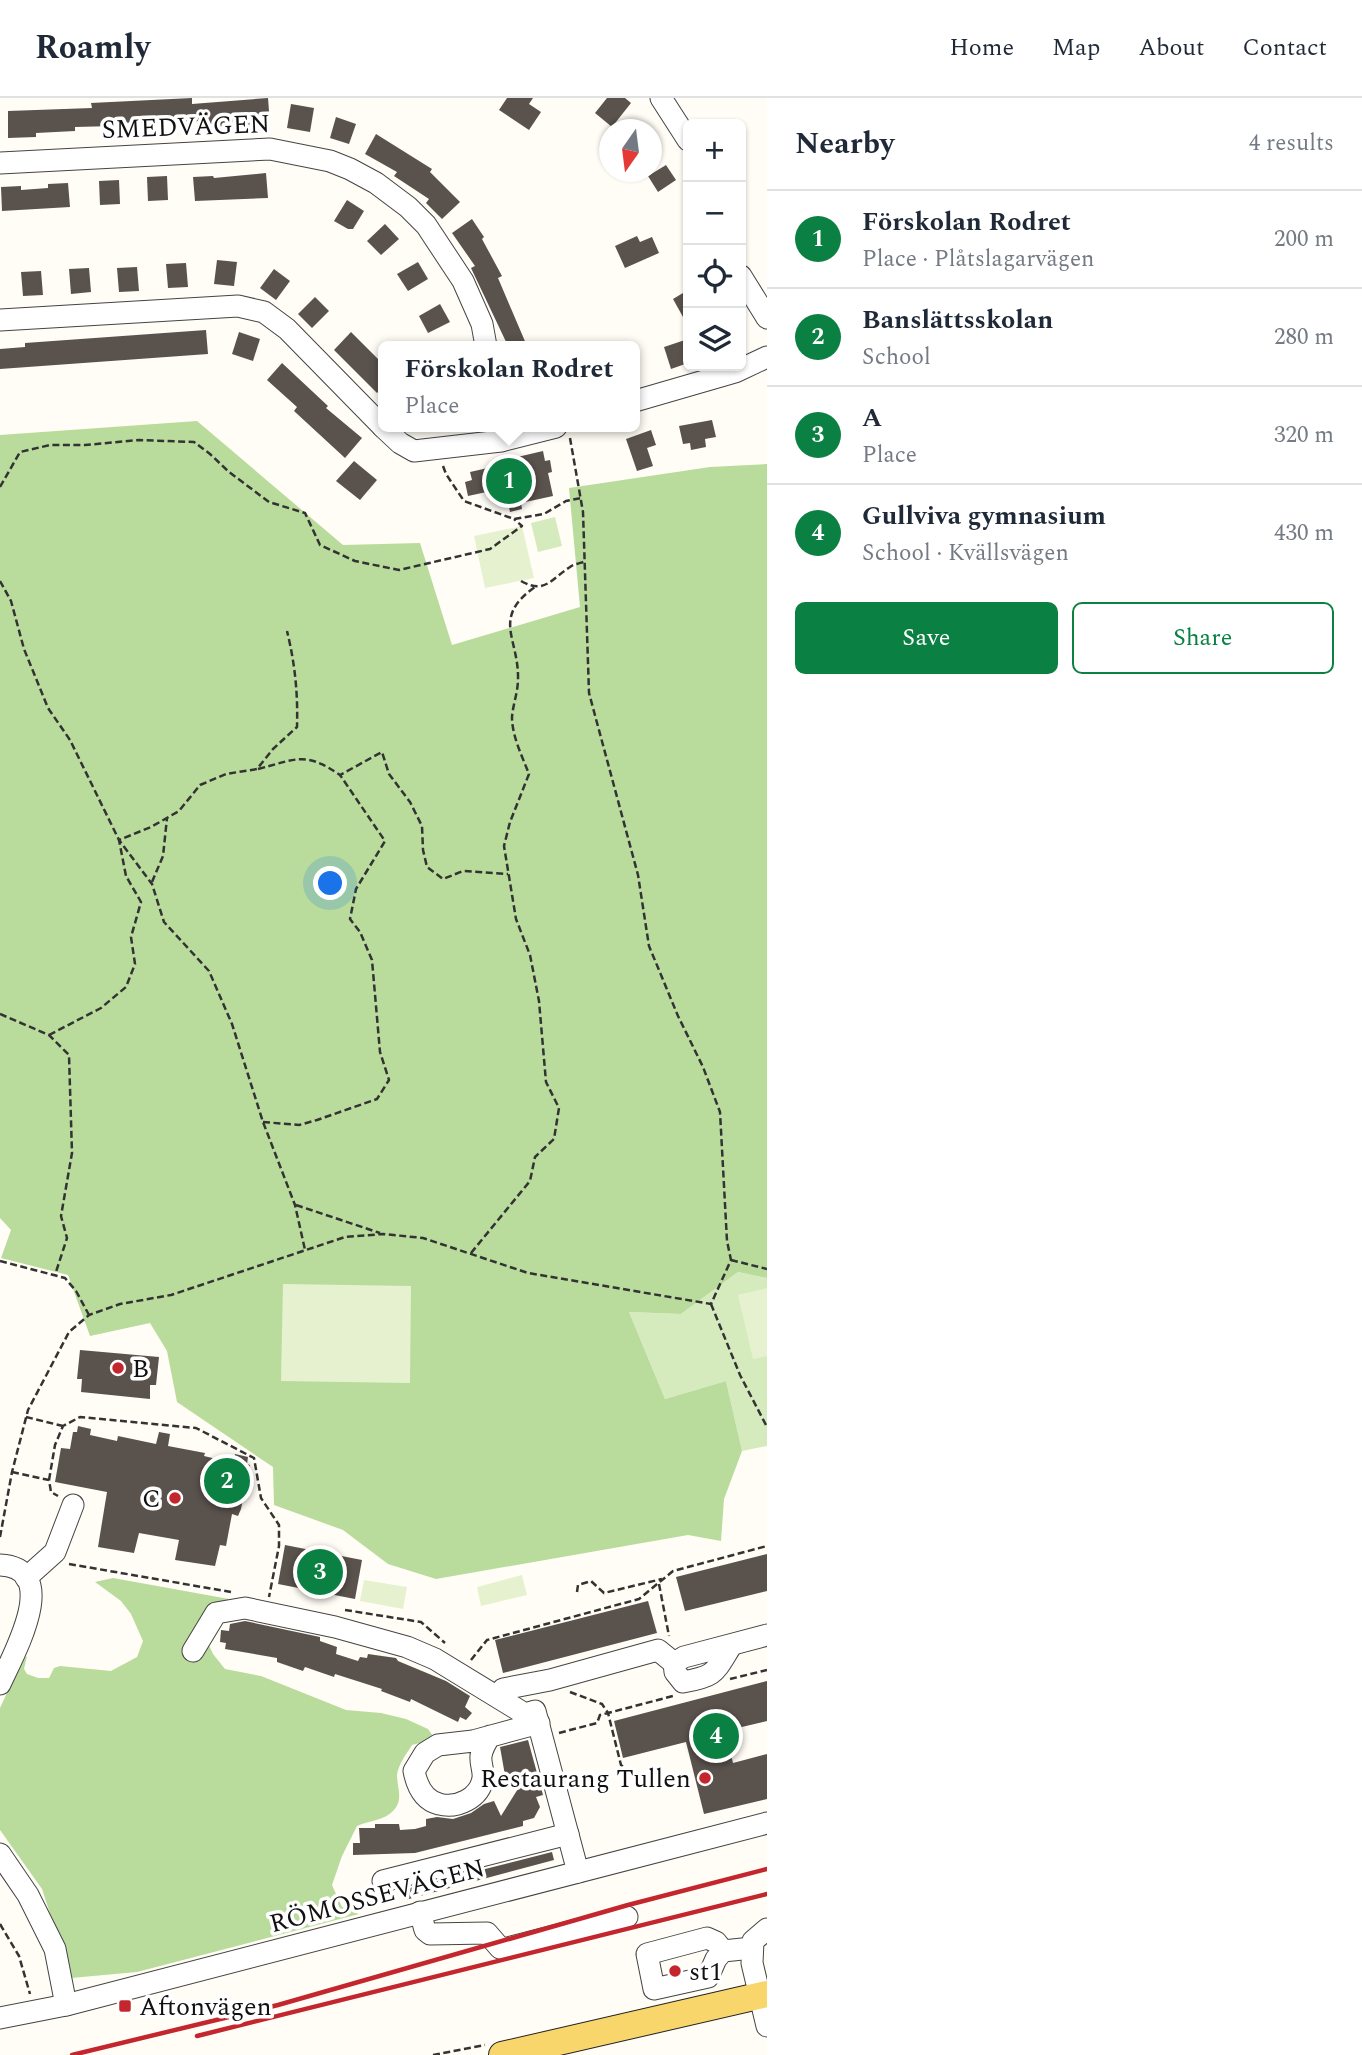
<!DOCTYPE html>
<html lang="en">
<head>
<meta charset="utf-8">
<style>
  body { margin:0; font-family:Spectral,serif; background:#f2f2f3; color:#1f2937 }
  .controls { position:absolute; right:21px; top:21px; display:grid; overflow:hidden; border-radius:10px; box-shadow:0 2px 5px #0004 }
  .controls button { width:63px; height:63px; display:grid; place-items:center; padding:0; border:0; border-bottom:2px solid #e0e1e3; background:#fff; color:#1f2937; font:35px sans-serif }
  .compass { position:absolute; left:599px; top:21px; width:63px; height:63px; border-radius:50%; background:#fff; box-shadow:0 2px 5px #0004; rotate:194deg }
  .you { position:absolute; left:331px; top:786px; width:24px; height:24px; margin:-18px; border:5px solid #fff; border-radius:50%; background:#1a73e8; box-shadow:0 0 0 10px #1a73e833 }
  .badge { display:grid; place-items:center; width:46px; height:46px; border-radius:50%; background:#0b8043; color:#fff; font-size:23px; font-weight:700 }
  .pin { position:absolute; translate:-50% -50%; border:4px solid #fff; box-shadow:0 2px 7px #0006 }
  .popup { position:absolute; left:378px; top:243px; width:262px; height:91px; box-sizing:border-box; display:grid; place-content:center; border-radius:10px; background:#fff; filter:drop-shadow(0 2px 5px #0005); font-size:23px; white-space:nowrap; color:#747a83 }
  .popup b { font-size:26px; color:#1f2937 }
  .popup::after { content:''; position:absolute; left:50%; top:100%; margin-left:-14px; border:14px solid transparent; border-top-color:#fff }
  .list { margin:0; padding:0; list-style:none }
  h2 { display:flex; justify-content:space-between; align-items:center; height:91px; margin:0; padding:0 28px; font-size:30px }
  h2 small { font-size:23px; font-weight:400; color:#747a83 }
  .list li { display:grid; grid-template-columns:46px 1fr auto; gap:21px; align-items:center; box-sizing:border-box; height:98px; padding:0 28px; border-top:2px solid #e0e1e3 }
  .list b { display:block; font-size:26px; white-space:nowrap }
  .list p { margin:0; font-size:23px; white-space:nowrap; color:#747a83 }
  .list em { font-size:23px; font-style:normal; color:#747a83 }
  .actions { display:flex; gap:14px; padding:21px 28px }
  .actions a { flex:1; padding:16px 0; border:2px solid #0b8043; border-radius:10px; text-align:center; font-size:24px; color:#0b8043 }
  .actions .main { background:#0b8043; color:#fff }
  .icon { flex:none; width:38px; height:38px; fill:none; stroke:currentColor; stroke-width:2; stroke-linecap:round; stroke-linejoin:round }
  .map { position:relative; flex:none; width:767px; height:1957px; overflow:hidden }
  header { display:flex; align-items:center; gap:42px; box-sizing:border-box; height:98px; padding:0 35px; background:#fff; border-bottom:2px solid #e0e1e3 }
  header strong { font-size:33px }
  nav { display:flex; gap:38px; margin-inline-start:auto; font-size:24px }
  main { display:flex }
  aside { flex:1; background:#fff }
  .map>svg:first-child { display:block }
  .green { fill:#d5ebbd }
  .forest { fill:#b9dc9c }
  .pitch { fill:#e6f2cf }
  .building { fill:#5a524d }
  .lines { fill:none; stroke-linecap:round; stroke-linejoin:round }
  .minor-casing { stroke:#444; stroke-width:23 }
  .major-casing { stroke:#222; stroke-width:28 }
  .path { stroke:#333; stroke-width:2.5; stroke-dasharray:7 3.5; stroke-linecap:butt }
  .minor { stroke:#fff; stroke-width:21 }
  .major { stroke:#f9d66b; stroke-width:26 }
  .rail { stroke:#c4262e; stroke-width:4.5 }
  .poi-dot { fill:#c4262e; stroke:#fff; stroke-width:2.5 }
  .labels { text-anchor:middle; stroke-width:7; stroke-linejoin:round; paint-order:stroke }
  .street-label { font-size:26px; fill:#111; stroke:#fff }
  .poi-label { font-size:26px; fill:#111; stroke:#fff; text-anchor:start }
</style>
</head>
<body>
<header>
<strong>Roamly</strong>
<nav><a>Home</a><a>Map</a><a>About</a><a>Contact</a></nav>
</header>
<main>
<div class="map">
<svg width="767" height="1957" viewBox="0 0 767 1957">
  <rect width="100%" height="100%" fill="#fffdf5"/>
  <!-- green -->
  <g class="green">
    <path d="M555,419l7,29 -24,6 -7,-29z"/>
    <path d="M738,1174l29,6v168l-25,5 -16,-70 -61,18 -36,-87 52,2z"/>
  </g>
  <!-- forest -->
  <g class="forest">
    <path d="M197,323l146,124 77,-2 32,102 128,-38 -11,-119 141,-21 57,-3v814l-29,-6 -57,42 -52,-2 36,87 61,-18 16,70 -18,48 -3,42 -33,-6 -252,44 -48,-15 -45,-34 -69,-25 -1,-38 -96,-65 -10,-51 -17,-28 -60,13 -22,-61 -67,-17 10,-28 -11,-12v-783z"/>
    <path d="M113,1480l116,21 -17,26 -4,18 5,11 12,15 36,7 85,34 35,3 25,6 22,10 7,10 -23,6c-5,8 -14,20 -15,30 0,13 7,25 -4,36 -8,9 -25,10 -36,15l-15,30 -10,29 10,22 17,7 -222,58 -66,6 -29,-89 -42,-59v-122l22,-48 5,-4 -3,13 3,5 11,4h11l5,-10 6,-2 51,5 26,-14 6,-16 -12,-27 -10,-13 -26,-19z"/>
  </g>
  <!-- pitch -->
  <g class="pitch">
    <path d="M522,428l12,52 -49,10 -11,-52z"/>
    <path d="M283,1186l128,2 -1,97 -129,-2z"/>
    <path d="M767,1190v68l-14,3 -15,-64z"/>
    <path d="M522,1477l5,20 -46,11 -4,-19z"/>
    <path d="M364,1482l43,7 -4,22 -43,-8z"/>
  </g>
  <!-- building -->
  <g class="building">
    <path d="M192,0v6l76,-6 2,26 -61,3 -1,-6 -95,2 1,3 -39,1v4l-39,2v4l-28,1v-27l84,-3 -1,-5z"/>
    <path d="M507,0h26l-4,6 12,8 -12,18 -30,-20z"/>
    <path d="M607,0h18l6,5 -19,24 -17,-14z"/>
    <path d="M291,6l23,4 -4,24 -23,-4z"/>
    <path d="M336,19l20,7 -7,20 -19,-6z"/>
    <path d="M376,36l56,35 -2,3 30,30 -18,17 -16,-16 3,-4 -35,-23 3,-4 -32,-18z"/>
    <path d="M666,67l10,15 -18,12 -10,-16z"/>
    <path d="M266,75l2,25 -73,3 -2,-24 20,-1 1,2z"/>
    <path d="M167,78l1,24 -20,1 -1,-24z"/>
    <path d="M119,82l1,24 -20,1 -1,-24z"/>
    <path d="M68,85l2,24 -68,4 -1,-24 20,-1v4l27,-2v-4z"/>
    <path d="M347,102l17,11 -11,18h-5l-14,-8z"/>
    <path d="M472,121l12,18 -2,2 20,37 -4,2 29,68h-19l-37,-78 4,-2 -23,-33z"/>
    <path d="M385,126l14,15 -18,16 -14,-14z"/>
    <path d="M637,138l3,6 12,-5 7,16 -34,15 -10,-22z"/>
    <path d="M217,162l20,2 -3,24 -20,-2z"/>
    <path d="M418,164l10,17 -20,12 -11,-17z"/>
    <path d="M186,165l2,24 -20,1 -2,-24z"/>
    <path d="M137,169l2,24 -20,1 -2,-24z"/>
    <path d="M89,170l2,24 -20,2 -2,-25z"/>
    <path d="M274,171l16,12 -14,19 -16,-12z"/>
    <path d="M41,173l2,24 -20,1 -2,-24z"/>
    <path d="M688,192v36l-15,-27z"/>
    <path d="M315,199l14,14 -17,17 -14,-14z"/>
    <path d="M440,206l10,18 -22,11 -9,-17z"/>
    <path d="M206,232l2,24 -208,15v-20l25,-2v-4z"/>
    <path d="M239,234l21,7 -7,22 -21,-7z"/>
    <path d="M351,234l32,32v23l-6,6 -43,-43z"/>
    <path d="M688,241v24l-17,6 -7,-22z"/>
    <path d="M282,265l46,43 -2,2 36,30 -17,20 -51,-47 3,-4 -30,-27z"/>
    <path d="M712,322l4,17 -11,2 1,8 -15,3 -1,-7 -7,1 -4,-18z"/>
    <path d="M651,332l5,15 -9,3 6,18 -16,5 -11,-32z"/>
    <path d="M543,353l2,10 5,-1 2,12 -4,1 5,23 -32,7 1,6 -12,3 -5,-24 -37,8 -3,-14 7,-2 -2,-8 44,-10 -1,-4z"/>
    <path d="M354,363l23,19 -17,20 -24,-19z"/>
    <path d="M80,1252l79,7 -3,28h-6v14l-69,-7 1,-13h-5z"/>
    <path d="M78,1328l13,3 -1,6 27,6 1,-5 38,8 3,-12 11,2 -2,12 37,7 -1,3 29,7 2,-9 13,3 -1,7 3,1 -9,44 -3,7 -6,-2 -6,32 -6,-1 -5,21 -40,-6 4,-20 -40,-7 -5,20 -36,-6 9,-55 -52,-10 6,-34 9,1 3,-17h4z"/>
    <path d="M285,1447l77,15 -7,39 -77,-15z"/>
    <path d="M767,1456v37l-82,20 -9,-34z"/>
    <path d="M648,1503l9,32 -154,40 -8,-33z"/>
    <path d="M245,1523l75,16v4l17,6 -1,7 22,7 2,-4 7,1 1,-4 28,4 2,3 48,20 24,15 -5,11 7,6 -6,7 -6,-3 -2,5 -47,-23 -1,3 -29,-11 1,-2 -47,-15 -1,3 -29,-10 -2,4 -26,-9v-4l-52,-9 1,-6 -6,-1 1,-12 8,1 1,-7z"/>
    <path d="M767,1583v40l-42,10 8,32 34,-9v45l-63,15 -18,-72 -63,16 -9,-37z"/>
    <path d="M528,1642l15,55 -7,2 4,10 -6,11 -11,3v5l-108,27 -62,2v-12h7l-1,-15h16v-4h24l1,6 15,-1 11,-3v-7l11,-2 16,2 18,-6 13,-9 10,-3 7,15 25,-40 -20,5 -6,-34z"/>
    <path d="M552,1754l2,8 -149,40 -3,-10z"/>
  </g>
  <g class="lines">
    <defs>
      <g id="minor">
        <path d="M661,0l27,42"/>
        <path d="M0,65l270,-14 60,12 20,8 26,14 32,24 18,18 37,56 19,43 4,22"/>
        <path d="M741,178l26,42"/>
        <path d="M0,222l238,-14 26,6 23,17 96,98"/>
        <path d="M635,303l100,-29 32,-15"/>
        <path d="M383,329l17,16 14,8 87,-10 55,-14"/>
        <path d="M0,1467c63,3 13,90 0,119"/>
        <path d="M26,1480l29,-26 18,-47"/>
        <path d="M731,1548c-17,27 -15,30 -48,36l-8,-10 -1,-9 10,-6 83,-22"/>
        <path d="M193,1553l23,-38 29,-5 90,19 72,20 28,12 90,55 10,-3 43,161"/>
        <path d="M503,1591l47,-9 108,-30 16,13"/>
        <path d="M490,1638c-4,6 -8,13 -9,20 -1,7 3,15 2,22 -3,20 -26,31 -44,26 -16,-4 -22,-18 -25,-33l11,-18 13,-8 35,-4 66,-18"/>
        <path d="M0,1756l28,41 27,54 11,56"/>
        <path d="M383,1783l185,-47"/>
        <path d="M420,1814l5,18 5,4 57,-1 13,15 4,1 123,-32"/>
        <path d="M767,1831l-14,12 -1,22 15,63"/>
        <path d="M723,1853l-7,8 -8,18 -54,12 -7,-35 60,-16 9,4 7,9 29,-3"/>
        <path d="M0,1920l66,-13 701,-182"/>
      </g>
      <path id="major" d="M502,1957l265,-61"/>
    </defs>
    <!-- minor casing -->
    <use href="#minor" class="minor-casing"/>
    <!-- major casing -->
    <use href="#major" class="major-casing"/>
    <!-- path -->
    <g class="path">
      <path d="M573,332l10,-3"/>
      <path d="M443,368l3,8 18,27 50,18 30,-5 22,-13 15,-3"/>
      <path d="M0,389l20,-35 30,-7h35l54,-5 55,2 16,12 19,18 40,30 36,11 15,32 35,16 44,9 91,-21 32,-23 -8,-7"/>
      <path d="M0,483l11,20 13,48 24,59 22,32 49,100 33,44 12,38 45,49 23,53 31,98 32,83 10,45"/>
      <path d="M521,483c24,14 31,-3 49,-14 4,-3 11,-4 16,-6"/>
      <path d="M258,671c39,-10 47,-18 82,6l42,-23 7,22 21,28 12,24 1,24 4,17 16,12 20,-8 45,3"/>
      <path d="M152,784l11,-26 4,-38"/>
      <path d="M0,916l49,21 20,20 3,98 -11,63 6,22 -12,37"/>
      <path d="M49,937l52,-27 25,-21 9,-23 -4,-27 10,-35 -15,-26 -7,-36 32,-13 28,-16 21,-26 26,-11 31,-5 16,-20 24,-22c1,-34 -2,-63 -10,-96"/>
      <path d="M263,1024l36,3 18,-5 60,-21 12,-19 -9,-28 -8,-92 -12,-28 -10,-13 6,-30 29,-48 -45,-66"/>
      <path d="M296,1107l84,28"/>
      <path d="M471,1155l59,-72 5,-24 19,-18 5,-31 -13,-26 -7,-81 -9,-46 -14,-36 -12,-73 6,-24 19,-48c-7,-18 -17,-38 -17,-57 1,-13 6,-25 6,-38 1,-41 -27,-61 17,-92"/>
      <path d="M731,1162l36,9"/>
      <path d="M0,1163l65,17 11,13 13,24"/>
      <path d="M711,1206l29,71 27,52"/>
      <path d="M26,1319l37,9"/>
      <path d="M12,1374l37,8 2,12 7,4"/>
      <path d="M49,1382l6,-35 8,-19 17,-9 116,11 58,30 7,40 18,27v21l-10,51"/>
      <path d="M0,1439l12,-65 16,-62 41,-78 20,-17 31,-11 51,-9 174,-58 38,-3 40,4 105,35 183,31 20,-44 -4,-19 -7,-129 -17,-45 -25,-51 -29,-70 -11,-71 -49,-182 -6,-181 -13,-74"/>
      <path d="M69,1466l162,28"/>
      <path d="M659,1486l10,52"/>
      <path d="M577,1494l1,-7 13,-4 13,12 58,-14"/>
      <path d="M345,1512l76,12 24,21"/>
      <path d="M471,1562l16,-20 152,-41 34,-28 94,-25"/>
      <path d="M730,1581l37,-9"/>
      <path d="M570,1594l32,12 6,9 65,-17"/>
      <path d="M559,1635l38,-10 3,-8 8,-2 13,52 19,17"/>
      <path d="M0,1826l19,32 11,38"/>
      <path d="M433,1957l52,-10"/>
    </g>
    <!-- minor -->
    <use href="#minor" class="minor"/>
    <!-- major -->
    <use href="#major" class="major"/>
    <!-- rail -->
    <g class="rail">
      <path d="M197,1938l570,-142"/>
      <path d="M72,1957l206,-50 350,-100 139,-36"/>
    </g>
  </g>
  <!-- markers -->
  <g class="poi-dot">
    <circle cx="118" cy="1270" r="7"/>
    <circle cx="175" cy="1400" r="7"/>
    <circle cx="705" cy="1680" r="7"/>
    <circle cx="675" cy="1873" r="7"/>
    <rect x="118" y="1901" width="14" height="14" rx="3.5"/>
  </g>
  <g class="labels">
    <!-- street labels -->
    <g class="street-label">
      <text transform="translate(186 28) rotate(-2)" y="9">SMEDVÄGEN</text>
      <text transform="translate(377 1797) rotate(-15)" y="9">RÖMOSSEVÄGEN</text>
    </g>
    <!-- poi labels -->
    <g class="poi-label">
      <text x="132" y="1279">B</text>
      <text x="161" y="1409" text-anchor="end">C</text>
      <text x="691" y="1689" text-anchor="end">Restaurang Tullen</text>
      <text x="689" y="1882">st1</text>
      <text x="139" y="1917">Aftonvägen</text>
    </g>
  </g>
</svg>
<div class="controls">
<button>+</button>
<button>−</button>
<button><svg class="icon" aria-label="locate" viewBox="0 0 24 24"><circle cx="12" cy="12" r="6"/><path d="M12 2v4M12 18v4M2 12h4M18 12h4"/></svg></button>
<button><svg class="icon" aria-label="layers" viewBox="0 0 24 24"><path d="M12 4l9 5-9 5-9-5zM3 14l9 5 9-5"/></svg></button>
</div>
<svg class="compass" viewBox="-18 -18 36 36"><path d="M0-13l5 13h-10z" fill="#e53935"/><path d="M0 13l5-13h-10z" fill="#747a83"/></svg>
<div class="you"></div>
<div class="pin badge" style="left:509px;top:383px">1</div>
<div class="popup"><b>Förskolan Rodret</b>Place</div>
<div class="pin badge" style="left:227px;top:1383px">2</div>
<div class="pin badge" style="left:320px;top:1474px">3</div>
<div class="pin badge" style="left:716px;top:1638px">4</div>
</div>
<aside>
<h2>Nearby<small>4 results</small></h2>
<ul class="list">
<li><span class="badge">1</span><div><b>Förskolan Rodret</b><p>Place · Plåtslagarvägen</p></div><em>200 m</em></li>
<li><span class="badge">2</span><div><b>Banslättsskolan</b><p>School</p></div><em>280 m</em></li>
<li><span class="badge">3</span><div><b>A</b><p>Place</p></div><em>320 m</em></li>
<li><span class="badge">4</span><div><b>Gullviva gymnasium</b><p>School · Kvällsvägen</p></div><em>430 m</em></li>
</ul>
<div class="actions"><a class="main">Save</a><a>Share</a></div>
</aside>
</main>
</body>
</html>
